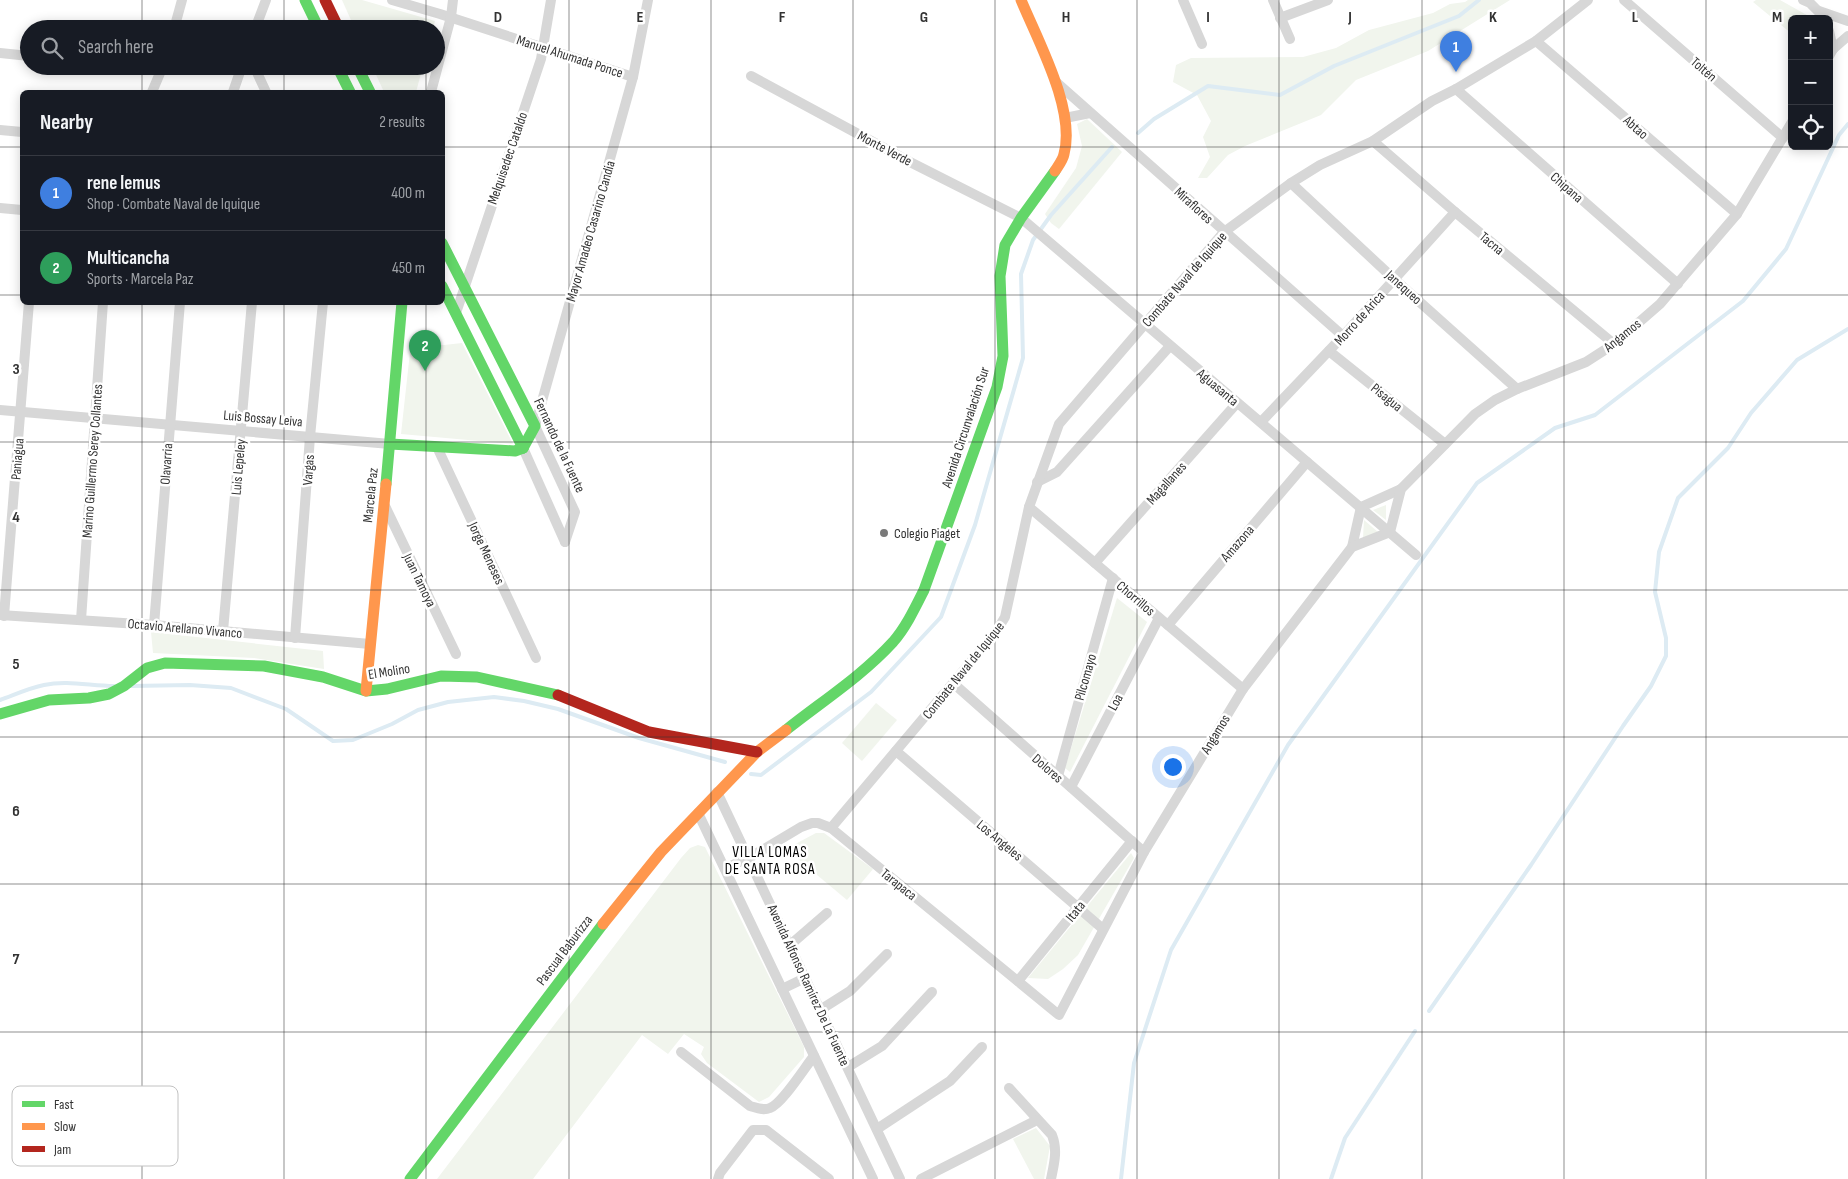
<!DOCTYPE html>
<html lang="en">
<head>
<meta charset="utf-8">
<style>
  body { margin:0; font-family:"Sofia Sans Condensed",sans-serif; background:#242831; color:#f1f3f6 }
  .controls { position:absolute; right:15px; top:15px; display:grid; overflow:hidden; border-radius:8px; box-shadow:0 2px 12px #0003 }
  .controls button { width:45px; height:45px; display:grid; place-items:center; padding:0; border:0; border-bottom:1px solid #363941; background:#171b24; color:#f1f3f6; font:25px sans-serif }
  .you { position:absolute; left:1172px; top:766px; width:18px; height:18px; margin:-12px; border:4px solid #fff; border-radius:50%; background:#1a73e8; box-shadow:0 0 0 8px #1a73e833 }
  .badge { display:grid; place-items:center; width:32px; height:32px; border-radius:50%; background:#b45309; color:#fff; font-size:16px; font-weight:700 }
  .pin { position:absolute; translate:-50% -41px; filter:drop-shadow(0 1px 2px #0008) }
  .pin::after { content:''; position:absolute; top:26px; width:18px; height:15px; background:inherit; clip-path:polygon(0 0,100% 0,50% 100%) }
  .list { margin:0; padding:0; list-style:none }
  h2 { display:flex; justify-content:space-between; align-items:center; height:65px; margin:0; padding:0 20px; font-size:21px }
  h2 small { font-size:16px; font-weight:400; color:#9ea1a6 }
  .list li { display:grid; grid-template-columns:32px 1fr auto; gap:15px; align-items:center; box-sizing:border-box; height:75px; padding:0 20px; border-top:1px solid #363941 }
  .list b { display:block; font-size:19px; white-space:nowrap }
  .list p { margin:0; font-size:16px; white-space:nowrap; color:#9ea1a6 }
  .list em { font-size:16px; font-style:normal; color:#9ea1a6 }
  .icon { flex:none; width:28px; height:28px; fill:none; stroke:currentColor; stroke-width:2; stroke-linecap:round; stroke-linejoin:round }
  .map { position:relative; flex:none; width:1848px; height:1179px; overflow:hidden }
  .search { position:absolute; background:#171b24; box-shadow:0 2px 12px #0003; left:20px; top:20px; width:425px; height:55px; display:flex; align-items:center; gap:12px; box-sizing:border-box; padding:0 18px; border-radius:28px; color:#9ea1a6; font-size:19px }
  .panel { position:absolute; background:#171b24; box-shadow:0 2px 12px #0003; left:20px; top:90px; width:425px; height:215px; border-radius:8px }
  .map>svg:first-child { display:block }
  .green { fill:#f1f5ed }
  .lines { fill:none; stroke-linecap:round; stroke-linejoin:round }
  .stream { stroke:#ddebf3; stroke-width:4 }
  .street { stroke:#d7d7d7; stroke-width:10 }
  .fast { stroke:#63d668; stroke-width:11 }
  .slow { stroke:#ff974d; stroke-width:11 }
  .jam { stroke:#b3261e; stroke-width:11 }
  .grid { fill:none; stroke:#333; stroke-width:1; stroke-opacity:0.55 }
  .poi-dot { fill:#7a7a7a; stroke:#fff; stroke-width:2 }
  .labels { text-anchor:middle; stroke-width:5; stroke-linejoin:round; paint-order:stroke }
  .street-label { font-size:14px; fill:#333; stroke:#fff }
  .poi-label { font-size:14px; fill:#333; stroke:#fff; text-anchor:start }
  .neighbourhood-label { font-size:15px; letter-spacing:1px; fill:#000; stroke:#fff }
  .key { fill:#fff; stroke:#c2c2c2; stroke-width:1 }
  .key-label { font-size:14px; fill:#333 }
  .grid-label { font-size:16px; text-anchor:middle; font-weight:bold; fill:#333; stroke:#fff; stroke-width:5; stroke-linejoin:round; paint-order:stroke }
</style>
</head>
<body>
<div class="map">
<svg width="1848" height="1179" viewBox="0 0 1848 1179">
  <rect width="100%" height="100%" fill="#fff"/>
  <!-- green -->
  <g class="green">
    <path d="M342,0h20l73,21 -2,8h-78z"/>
    <path d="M1468,0h42l-82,51 -72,29 -35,35 -76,31 -17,9 -21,23h-9l12,-21 -7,-20 8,-16 -14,-26 -24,-13 3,-17 15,-7 112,-1 33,-9 33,-18 64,-17 17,-9 15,-2z"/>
    <path d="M1756,0h24l34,19h-22v15l-39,-32z"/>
    <path d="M372,66h51l-7,26h-32z"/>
    <path d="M1087,119l35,33 -63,77 -8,-6 -6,-9 31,-46 6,-22 -5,-22z"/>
    <path d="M411,343l33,2 18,-2 51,101 -112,-10z"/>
    <path d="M1386,505v15l-13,-10z"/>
    <path d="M1364,520l14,12 -15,6z"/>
    <path d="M1117,598l30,24 -77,150 -5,-4z"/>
    <path d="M151,632l172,19 1,18 -70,-11 -101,-5z"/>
    <path d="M876,703l21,17 -35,41 -20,-18z"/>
    <path d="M816,833h8l49,36 -26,31 -61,-51z"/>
    <path d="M698,845l7,2 99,200v10l-35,40 -10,5 -52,-39 -6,-9 3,-7 -20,-13 -16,20 -26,-19 -109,144h-96l244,-321 9,-10z"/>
    <path d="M1131,853l3,5 -56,97 -15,14 -15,10 -20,-1z"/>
    <path d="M1036,1128l14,18 -6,33h-10l-21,-40z"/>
  </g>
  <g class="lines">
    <!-- stream -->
    <g class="stream">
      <path d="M1138,133l16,-14 54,-33 72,9 54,-29 125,-50 20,-16"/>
      <path d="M131,686l59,-1 41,3 55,21 47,32 20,-1 39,-16 26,-14 30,-8 46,-5 30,4 34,8 81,29 86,24"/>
      <path d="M0,700c14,-5 29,-12 44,-15 23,-5 47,1 70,1"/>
      <path d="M751,774l10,1 110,-83 70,-75 34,-92 48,-167 -2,-84 12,-34 18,-25 61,-68"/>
      <path d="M1429,1011l102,-146 92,-139 28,-40 15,-30v-18l-11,-46 4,-40 19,-54 50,-50 23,-35 46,-53 51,-31"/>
      <path d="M1121,1179l13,-116 37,-113 117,-205 189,-262 78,-55 40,-13 148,-114 43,-52 53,-114 9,-11"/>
      <path d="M1331,1179l14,-41 70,-107"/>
    </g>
    <!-- street -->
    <g class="street">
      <path d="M392,0l48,14 193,63"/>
      <path d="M1183,0l19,44"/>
      <path d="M1273,0l17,39"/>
      <path d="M1624,0l159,138"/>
      <path d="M1803,0l7,3 13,13"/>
      <path d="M1819,11l29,10"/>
      <path d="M1280,18l48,-18"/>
      <path d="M174,29l8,-29"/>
      <path d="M255,29l11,-29"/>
      <path d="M1829,31l4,18"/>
      <path d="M1536,41l201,173"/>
      <path d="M0,53l29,3"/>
      <path d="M1829,56l4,-7 15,-13"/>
      <path d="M137,66l25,3"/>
      <path d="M254,66l12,26"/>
      <path d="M751,76l159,86 111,56 395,337"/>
      <path d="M1056,82l287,254"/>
      <path d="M1456,89l222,195"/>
      <path d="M152,92l11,-26"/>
      <path d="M233,92l9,-26"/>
      <path d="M431,92l20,-75 2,-17"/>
      <path d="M1065,118l25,-5"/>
      <path d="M0,130l22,2"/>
      <path d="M1373,141l82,71 159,132"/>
      <path d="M1291,183l103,96 123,110"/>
      <path d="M0,208l22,2"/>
      <path d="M456,313l85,-254 10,-59"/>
      <path d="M1329,351l116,93"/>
      <path d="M0,410l390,34"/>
      <path d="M1261,422l82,-86 112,-124"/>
      <path d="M437,447l99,211"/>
      <path d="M523,448l42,94"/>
      <path d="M1037,482l20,-10 113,-126"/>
      <path d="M385,506l71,148"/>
      <path d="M1029,507l214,182"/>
      <path d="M565,542l10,-30 -40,-86 98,-349 15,-77"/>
      <path d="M1352,547l9,-40 40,-18"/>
      <path d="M1095,563l142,-160"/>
      <path d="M0,615l154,10 216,19"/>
      <path d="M4,616l25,-314"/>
      <path d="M81,620l22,-318"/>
      <path d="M154,625l26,-323"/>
      <path d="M1168,625l139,-163"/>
      <path d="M223,631l29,-329"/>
      <path d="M295,638l15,-201 13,-135"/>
      <path d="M953,683l191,169"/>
      <path d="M896,751l207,178"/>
      <path d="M1058,776l55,-198"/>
      <path d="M1071,787l88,-169"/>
      <path d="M717,792l183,387"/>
      <path d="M698,813l175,366"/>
      <path d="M831,828l165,-196 9,-15 24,-110 30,-83 165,-192 67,-49 29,-18 53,-24 59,-40 24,-12 80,-48 52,-41"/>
      <path d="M725,869l36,-18 40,-24 11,-4h6l13,5 228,187 85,-163 99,-163 109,-142 38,-15 11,-43 74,-75 20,-14 22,-11 69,-27 28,-18 46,-40 77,-90 55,-92"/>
      <path d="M790,945l37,-32"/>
      <path d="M1018,981l114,-140"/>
      <path d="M782,989l23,-11"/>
      <path d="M820,1010l30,-19 37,-37"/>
      <path d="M681,1052l69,54c7,2 13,5 20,2 12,-4 35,-41 44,-52"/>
      <path d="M848,1067l34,-21 50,-54"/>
      <path d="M1009,1088l43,47c6,15 2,29 -1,44"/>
      <path d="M877,1129l73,-48 32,-34"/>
      <path d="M718,1179l2,-6 33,-43h13l63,49"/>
      <path d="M921,1179l116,-59"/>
    </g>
    <!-- fast -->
    <g class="fast">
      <path d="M305,0l14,29"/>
      <path d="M337,66l13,26"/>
      <path d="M357,66l13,26"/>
      <path d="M442,243l93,183 -12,22"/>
      <path d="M442,286l81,162"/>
      <path d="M390,444l125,7 8,-3"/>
      <path d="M386,484l16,-182"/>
      <path d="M0,714l49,-14 40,-2 20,-4 15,-8 23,-18 18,-5 99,3 59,11 43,14 21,-2 54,-13 36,1 81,18"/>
      <path d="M786,730c35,-28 76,-54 107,-88 13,-15 22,-34 31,-52l73,-203 6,-31 -3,-80 5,-31 16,-27 34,-47"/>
      <path d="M410,1179l193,-255"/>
    </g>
    <!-- slow -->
    <g class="slow">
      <path d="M1021,0c17,41 55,110 43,154 -1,6 -6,12 -9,17"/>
      <path d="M366,691l20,-207"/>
      <path d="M603,924l58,-72 96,-100 29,-22"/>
    </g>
    <!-- jam -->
    <g class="jam">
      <path d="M325,0l14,29"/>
      <path d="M558,695l91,37 108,20"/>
    </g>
  </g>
  <!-- grid -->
  <path class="grid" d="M142,0v29M284,0v29M426,0v29M569,0v1179M711,0v1179M853,0v1179M995,0v1179M1137,0v1179M1279,0v1179M1422,0v1179M1564,0v1179M1706,0v1179M142,66v26M284,66v26M426,66v26M0,147h22M442,147h1406M0,295h22M442,295h1406M142,302v877M284,302v877M426,302v877M0,442h1848M0,590h1848M0,737h1848M0,884h1848M0,1032h1848"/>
  <!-- markers -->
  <circle class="poi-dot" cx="884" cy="533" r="5"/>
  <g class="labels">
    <!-- street labels -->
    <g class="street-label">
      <text transform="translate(570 56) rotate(18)" y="5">Manuel Ahumada Ponce</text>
      <text transform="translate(1704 69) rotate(41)" y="5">Toltén</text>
      <text transform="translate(1636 127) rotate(41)" y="5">Abtao</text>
      <text transform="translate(885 148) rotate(28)" y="5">Monte Verde</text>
      <text transform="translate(507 158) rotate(-71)" y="5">Melquisedec Cataldo</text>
      <text transform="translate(1567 187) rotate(41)" y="5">Chipana</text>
      <text transform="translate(1194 205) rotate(42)" y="5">Miraflores</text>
      <text transform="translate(590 231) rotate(-74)" y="5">Mayor Amadeo Casarino Candia</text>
      <text transform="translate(1492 243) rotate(40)" y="5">Tacna</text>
      <text transform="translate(1184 279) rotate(-49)" y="5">Combate Naval de Iquique</text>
      <text transform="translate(1404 287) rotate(42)" y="5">Janequeo</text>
      <text transform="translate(1359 318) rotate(-48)" y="5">Morro de Arica</text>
      <text transform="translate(1622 335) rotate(-39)" y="5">Angamos</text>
      <text transform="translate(1218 387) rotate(40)" y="5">Aguasanta</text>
      <text transform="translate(1387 397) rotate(39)" y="5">Pisagua</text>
      <text transform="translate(263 418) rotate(5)" y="5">Luis Bossay Leiva</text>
      <text transform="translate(965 427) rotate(-72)" y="5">Avenida Circunvalación Sur</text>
      <text transform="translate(560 445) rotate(65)" y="5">Fernando de la Fuente</text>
      <text transform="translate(17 459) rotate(-85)" y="5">Paniagua</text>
      <text transform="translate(92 461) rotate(-86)" y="5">Marino Guillermo Serey Collantes</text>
      <text transform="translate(166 464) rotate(-86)" y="5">Olavarria</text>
      <text transform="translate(238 467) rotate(-85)" y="5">Luis Lepeley</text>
      <text transform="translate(308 470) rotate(-86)" y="5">Vargas</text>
      <text transform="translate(1166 483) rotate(-48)" y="5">Magallanes</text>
      <text transform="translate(370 495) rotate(-84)" y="5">Marcela Paz</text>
      <text transform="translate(1237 543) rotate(-49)" y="5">Amazona</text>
      <text transform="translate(487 553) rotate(65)" y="5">Jorge Meneses</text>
      <text transform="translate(420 580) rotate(64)" y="5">Juan Tamoya</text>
      <text transform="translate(1136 598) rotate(40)" y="5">Chorrillos</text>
      <text transform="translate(185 628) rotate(5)" y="5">Octavio Arellano Vivanco</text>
      <text transform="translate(963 670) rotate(-51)" y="5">Combate Naval de Iquique</text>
      <text transform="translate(389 671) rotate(-9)" y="5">El Molino</text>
      <text transform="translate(1085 677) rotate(-74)" y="5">Pilcomayo</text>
      <text transform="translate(1115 702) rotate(-62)" y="5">Loa</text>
      <text transform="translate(1215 734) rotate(-59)" y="5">Angamos</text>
      <text transform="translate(1048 768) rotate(41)" y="5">Dolores</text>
      <text transform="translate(1000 840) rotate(40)" y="5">Los Angeles</text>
      <text transform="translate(899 884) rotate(39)" y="5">Tarapaca</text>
      <text transform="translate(1075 911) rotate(-51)" y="5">Itata</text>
      <text transform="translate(564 950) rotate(-53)" y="5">Pascual Baburizza</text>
      <text transform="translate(809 985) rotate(65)" y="5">Avenida Alfonso Ramírez De La Fuente</text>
    </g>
    <!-- poi labels -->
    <g class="poi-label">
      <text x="894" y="538">Colegio Piaget</text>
    </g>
    <!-- neighbourhood labels -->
    <g class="neighbourhood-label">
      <text x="770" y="857">VILLA LOMAS<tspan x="770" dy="17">DE SANTA ROSA</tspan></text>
    </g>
  </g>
  <!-- legend -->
  <rect x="12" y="1086" width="166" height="80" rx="8" class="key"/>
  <rect x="22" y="1101" width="23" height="6" fill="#63d668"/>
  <rect x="22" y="1123" width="23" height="7" fill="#ff974d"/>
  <rect x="22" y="1146" width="23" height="6" fill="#b3261e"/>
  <g class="key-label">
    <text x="54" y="1109">Fast</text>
    <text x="54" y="1131">Slow</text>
    <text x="54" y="1154">Jam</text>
  </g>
  <g class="grid-label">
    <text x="498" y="22">D</text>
    <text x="640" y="22">E</text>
    <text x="782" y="22">F</text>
    <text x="924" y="22">G</text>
    <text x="1066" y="22">H</text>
    <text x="1208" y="22">I</text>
    <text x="1350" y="22">J</text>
    <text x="1493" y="22">K</text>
    <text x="1635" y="22">L</text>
    <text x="1777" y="22">M</text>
    <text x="16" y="374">3</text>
    <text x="16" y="522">4</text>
    <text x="16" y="669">5</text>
    <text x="16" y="816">6</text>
    <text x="16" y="964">7</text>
  </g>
</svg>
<div class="controls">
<button>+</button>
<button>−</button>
<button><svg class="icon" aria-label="locate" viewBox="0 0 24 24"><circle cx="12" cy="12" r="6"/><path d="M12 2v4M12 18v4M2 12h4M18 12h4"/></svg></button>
</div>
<div class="you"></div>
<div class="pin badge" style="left:1456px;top:72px;background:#3f7fe0">1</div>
<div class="pin badge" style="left:425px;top:371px;background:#2e9e5b">2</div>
<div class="search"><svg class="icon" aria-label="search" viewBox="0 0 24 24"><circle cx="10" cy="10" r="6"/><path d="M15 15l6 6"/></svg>Search here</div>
<section class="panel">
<h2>Nearby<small>2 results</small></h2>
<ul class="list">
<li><span class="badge" style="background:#3f7fe0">1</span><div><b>rene lemus</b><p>Shop · Combate Naval de Iquique</p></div><em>400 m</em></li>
<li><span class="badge" style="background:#2e9e5b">2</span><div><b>Multicancha</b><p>Sports · Marcela Paz</p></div><em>450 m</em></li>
</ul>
</section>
</div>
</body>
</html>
